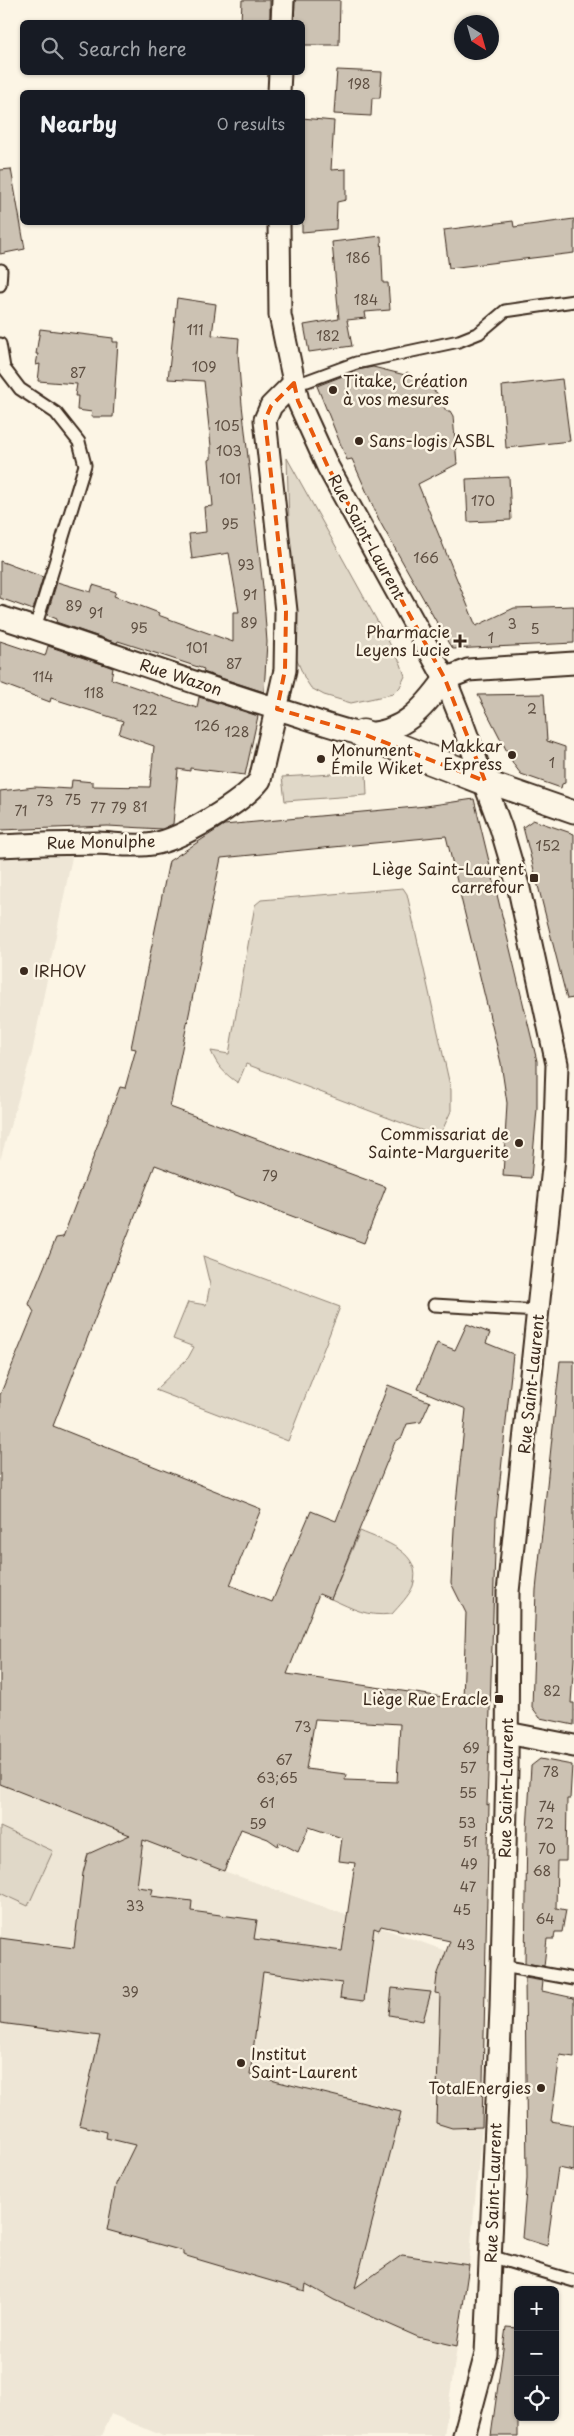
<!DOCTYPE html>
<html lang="en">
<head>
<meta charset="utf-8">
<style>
  body { margin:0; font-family:"Playpen Sans",sans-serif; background:#242831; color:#f1f3f6 }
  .controls { position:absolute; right:15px; bottom:15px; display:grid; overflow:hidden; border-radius:8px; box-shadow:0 1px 4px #0004 }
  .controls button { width:45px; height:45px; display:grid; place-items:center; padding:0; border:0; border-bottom:1px solid #363941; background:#171b24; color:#f1f3f6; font:25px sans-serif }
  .compass { position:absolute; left:454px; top:15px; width:45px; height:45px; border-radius:50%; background:#171b24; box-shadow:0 1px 4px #0004; rotate:143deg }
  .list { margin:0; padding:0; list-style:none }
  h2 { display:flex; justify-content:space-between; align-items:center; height:65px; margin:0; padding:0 20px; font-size:21px }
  h2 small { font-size:16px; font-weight:400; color:#9ea1a6 }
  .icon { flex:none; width:28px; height:28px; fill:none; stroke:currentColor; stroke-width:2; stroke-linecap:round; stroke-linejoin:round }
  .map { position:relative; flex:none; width:574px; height:2436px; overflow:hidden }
  .search { position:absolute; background:#171b24; box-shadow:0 1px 4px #0004; left:20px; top:20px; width:285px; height:55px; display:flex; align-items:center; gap:12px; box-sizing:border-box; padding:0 18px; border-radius:8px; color:#9ea1a6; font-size:19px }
  .panel { position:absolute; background:#171b24; box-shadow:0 1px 4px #0004; left:20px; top:90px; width:285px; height:135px; border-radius:8px }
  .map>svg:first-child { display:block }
  .built { fill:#eee6d6 }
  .green { fill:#e0d8c8; stroke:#8e8173 }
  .building { fill:#ccc2b3; stroke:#3b2a1e; fill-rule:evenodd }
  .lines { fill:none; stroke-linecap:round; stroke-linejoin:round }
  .lane-casing { stroke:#3b2a1e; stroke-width:15 }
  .street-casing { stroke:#3b2a1e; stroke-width:25 }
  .secondary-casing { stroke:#3b2a1e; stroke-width:31 }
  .lane { stroke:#fcf5e5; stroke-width:11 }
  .street { stroke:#fcf5e5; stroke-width:21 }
  .secondary { stroke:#fcf5e5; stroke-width:28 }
  .marked { fill:none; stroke:#e8590c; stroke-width:4; stroke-dasharray:10 6; stroke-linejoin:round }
  .poi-dot { fill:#3b2a1e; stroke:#fcf5e5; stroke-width:2 }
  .labels { text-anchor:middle; stroke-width:5; stroke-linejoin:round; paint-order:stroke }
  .number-label { font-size:14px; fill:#5f5043 }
  .poi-label { font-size:16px; fill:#3b2a1e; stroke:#fcf5e5; text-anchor:end }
  .street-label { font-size:16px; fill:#3b2a1e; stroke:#fcf5e5 }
</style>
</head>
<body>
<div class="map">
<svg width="574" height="2436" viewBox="0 0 574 2436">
  <rect width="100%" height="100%" fill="#fcf5e5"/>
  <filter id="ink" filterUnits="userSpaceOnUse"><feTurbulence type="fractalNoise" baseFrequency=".02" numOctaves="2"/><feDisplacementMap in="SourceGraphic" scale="10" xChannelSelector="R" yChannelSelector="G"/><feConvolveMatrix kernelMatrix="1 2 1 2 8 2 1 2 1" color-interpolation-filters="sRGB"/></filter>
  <g filter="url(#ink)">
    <!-- built -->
    <g class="built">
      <path d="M73,852l-41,201 -32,107v-302z"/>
      <path d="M0,1576l249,233 -25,62 261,94 -3,162 -13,138 -25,171h-281l-52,-22 -9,22h-102z"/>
    </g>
    <!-- green -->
    <g class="green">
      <path d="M287,458l114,206 4,12 -5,11 -7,7 -42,9 -27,-8 -13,-7 -6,-9 -12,-28z"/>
      <path d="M366,772l1,23 -82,6 -3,-24z"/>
      <path d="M403,888l4,6 44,196v21l-9,20 -11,3 -185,-70 -8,19c-13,-9 -21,-17 -27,-32l18,3 26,-149 6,-5z"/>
      <path d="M203,1256l137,51 -52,134 -133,-51 33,-32 6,-11 -21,-8 15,-37 18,3 4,-20z"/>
      <path d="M360,1531c23,10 64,21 53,55 -4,10 -14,20 -21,28 -26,3 -38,-5 -61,-15z"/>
      <path d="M0,1827l53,24 -25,55 -28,-13z"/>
    </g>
    <!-- building -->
    <g class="building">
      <path d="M242,0h28v22h-29z"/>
      <path d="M295,0h45l-1,45h-35l1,-21 -11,-2z"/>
      <path d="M337,70l45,2 -2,26h-8l-1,18 -37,-2z"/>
      <path d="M302,118l32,3 -3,49 15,-1v31l-9,2 -1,27 -34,3z"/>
      <path d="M11,169l14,80 -25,5v-84z"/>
      <path d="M574,219v34l-125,15 -5,-38 69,-9 1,6z"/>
      <path d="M381,236l2,47h5l2,27 -25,2 1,6 -19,2 5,26 -43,6 -5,-27 35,-6 -7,-77z"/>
      <path d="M177,298l39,6 -4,31 27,3 -1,16 4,51 21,182 4,55 -3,50 -61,-20 1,-3 -58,-19 -28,-9 -1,2 -61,-21 1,-3 -10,-4 10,-33 34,10 2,-7 23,7 -2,4 45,17 -1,2 75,27v-30h6l-10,-59 -37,6 -3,-25 17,-2 -2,-25 9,-1 -4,-46 2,-1v-13l-7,-65 -36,-2z"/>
      <path d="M40,329l73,9v4h5l-5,75h-22l1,-5 -15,-2 1,-14h-3l2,-12 -39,-3 2,-17 -4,1 2,-11h-2z"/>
      <path d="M373,367l32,8 2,-3 30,21 9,18h4l3,5 4,48 -39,20 58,142 38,-18 60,-2v37l-121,6 -4,-5 -69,-122 -28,-63 -5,1 -30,-74 41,-16z"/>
      <path d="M562,379l8,62 -64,7 -4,-62z"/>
      <path d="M509,477l2,43 -43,2 -2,-43z"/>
      <path d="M0,561l43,16 -10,33 -33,-12z"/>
      <path d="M0,641l45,15 3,-10 57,19 8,3 -2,11 86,29 2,-11 59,19 -13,59 -55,-7v3l-12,-2 -5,55 -11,5 -54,-3 -108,4v-39l35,-4 36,2 1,-9 21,2v4l57,1 4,-41 -35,-12 4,-13 -72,-23 -1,4 -50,-19z"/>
      <path d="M544,694l3,47 18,6v36l-3,1 -1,4 -40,-14 -7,-9 -36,-70z"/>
      <path d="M474,799l63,262v48l-6,69 -28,-2 4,-73 -6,-40 -55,-227 -225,22 -51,249 216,80 -22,56 -209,-78 -102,261 208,83 -31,76 42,17 39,-91 25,10 52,-136 42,17 -9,20 -14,2 -5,13 -7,5 -64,157 -12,-5 -32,80 176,26 3,-87 -15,-30 4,-71 11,-103 -48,-20 19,-46 18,7 12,-26 23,9 -4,10 27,11 -17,165 -9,286 2,-1 -7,323 -30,1 -16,-5 4,-129 -5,-1 2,-17 13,-35 -69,-15 -2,4 -5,-2 -10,73 -24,-3 2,-15 -79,-11 -13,103 151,37 -46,176 47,-33 67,10 -12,81 -39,-9 -84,-37 -28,-16 -1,7 -122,-36v-4l-76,-21 9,-46 19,-39 -29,-7 1,-6 -28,-7 21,-89 -100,-13v-85l74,10 9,-75 5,-19 42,-19 -130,-51v-389l34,-83 -5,-8 27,-66 7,-1 57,-150 5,1 11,-39 -5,-1 38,-187 55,-36 202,-19zM315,1719l85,5 -3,58 -52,-2 1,-6 -40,-5zM309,1827l33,11 -3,23 16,2 -13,88 -88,-12 3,-19 -66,-9 1,-10 -41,-5 2,-7 -16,-2 6,-47 81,31 17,-42 27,10 10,7 1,-4 19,10z"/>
      <path d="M533,820l41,14v164l-7,1 -44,-172z"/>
      <path d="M560,1361h14v298l-3,44h3v22l-34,-7 -8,-11 4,-117z"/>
      <path d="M540,1759l32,6 -2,34h-3l-1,62h-9l-1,47 10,2 -4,22h-7l-1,7h-7l-3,27 -19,-3 2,-133 4,-64z"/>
      <path d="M525,1978l18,3 -1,10 32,7v59l-14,-2 -9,66 23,4v46l-16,-3 -11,78 -25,-8 5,-59z"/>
      <path d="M392,1988l39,4 -8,29 -34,-6z"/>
      <path d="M506,2327l12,1v108h-27z"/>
    </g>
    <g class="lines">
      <defs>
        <g id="lane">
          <path d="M0,285l1,-15"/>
          <path d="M0,344l4,24 16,21 36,24 23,29 6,23 -50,163"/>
          <path d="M294,383l13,-2 49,-18 103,-22 20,-8 26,-22 69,-10"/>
          <path d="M434,1305l105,6"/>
          <path d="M502,1966l72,13"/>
          <path d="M490,2256l84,25"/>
        </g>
        <g id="street">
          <path d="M282,22l1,-22"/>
          <path d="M279,92l1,-20"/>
          <path d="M279,222l1,93 18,86 30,66 96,174 21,38 14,35 42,114 18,61 38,175 -3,94 -46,434 -1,177 -6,239 -15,346 -22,82"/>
          <path d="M0,617c98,31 193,67 291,96 16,5 60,21 73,21 39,-1 60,-26 81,-55"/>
          <path d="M445,679l23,-9 106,-7"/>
          <path d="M485,781l89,31"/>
          <path d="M0,846c33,-2 66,-3 99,-3 17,1 37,4 54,1 29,-5 89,-41 107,-64l25,-110 1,-59 -21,-191 6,-14 23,-23"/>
          <path d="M507,1733l67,13"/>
        </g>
        <path id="secondary" d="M363,734l122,47"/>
      </defs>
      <!-- lane casing -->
      <use href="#lane" class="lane-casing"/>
      <!-- street casing -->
      <use href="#street" class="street-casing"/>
      <!-- secondary casing -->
      <use href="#secondary" class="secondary-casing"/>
      <!-- lane -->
      <use href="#lane" class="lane"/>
      <!-- street -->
      <use href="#street" class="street"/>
      <!-- secondary -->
      <use href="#secondary" class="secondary"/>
    </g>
  </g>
  <!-- marked area -->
  <path class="marked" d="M294,383l4,18 30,66 117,212 40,102 -122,-47 -86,-25 8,-39 1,-59 -21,-191 6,-14z"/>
  <!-- markers -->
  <g class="poi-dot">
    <circle cx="333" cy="390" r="5"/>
    <circle cx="359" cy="441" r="5"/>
    <path d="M457.5 633.5h5v5h5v5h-5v5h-5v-5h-5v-5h5z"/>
    <circle cx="512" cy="755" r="5"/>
    <circle cx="321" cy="759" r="5"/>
    <rect x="529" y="873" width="10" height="10" rx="2.5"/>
    <circle cx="24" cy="971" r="5"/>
    <circle cx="519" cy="1143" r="5"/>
    <rect x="494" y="1694" width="10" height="10" rx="2.5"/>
    <circle cx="241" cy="2063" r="5"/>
    <circle cx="541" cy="2088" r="5"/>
  </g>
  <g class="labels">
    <!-- number labels -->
    <g class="number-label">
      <text x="359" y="89">198</text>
      <text x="358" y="263">186</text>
      <text x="366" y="305">184</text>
      <text x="195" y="335">111</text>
      <text x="328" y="341">182</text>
      <text x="204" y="372">109</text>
      <text x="78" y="378">87</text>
      <text x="227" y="431">105</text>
      <text x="229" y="456">103</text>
      <text x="230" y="484">101</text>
      <text x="483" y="506">170</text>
      <text x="230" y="529">95</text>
      <text x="426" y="563">166</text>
      <text x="246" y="570">93</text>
      <text x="250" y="600">91</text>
      <text x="74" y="611">89</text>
      <text x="96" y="618">91</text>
      <text x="249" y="628">89</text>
      <text x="512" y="629">3</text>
      <text x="139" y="633">95</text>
      <text x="535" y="634">5</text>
      <text x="491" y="643">1</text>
      <text x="197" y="653">101</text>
      <text x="234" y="669">87</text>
      <text x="43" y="682">114</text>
      <text x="94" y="698">118</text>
      <text x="532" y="714">2</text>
      <text x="145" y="715">122</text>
      <text x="207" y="731">126</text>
      <text x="237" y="737">128</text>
      <text x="552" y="768">1</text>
      <text x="73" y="805">75</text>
      <text x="45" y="806">73</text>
      <text x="140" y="812">81</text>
      <text x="98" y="813">77</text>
      <text x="119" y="813">79</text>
      <text x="21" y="816">71</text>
      <text x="548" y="851">152</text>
      <text x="270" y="1181">79</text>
      <text x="552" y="1696">82</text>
      <text x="303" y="1732">73</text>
      <text x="471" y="1753">69</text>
      <text x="284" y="1765">67</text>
      <text x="468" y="1773">57</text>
      <text x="551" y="1777">78</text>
      <text x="277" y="1783">63;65</text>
      <text x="468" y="1798">55</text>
      <text x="267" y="1808">61</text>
      <text x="547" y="1812">74</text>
      <text x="467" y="1828">53</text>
      <text x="258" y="1829">59</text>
      <text x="545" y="1829">72</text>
      <text x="470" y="1847">51</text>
      <text x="547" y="1854">70</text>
      <text x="469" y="1869">49</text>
      <text x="542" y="1876">68</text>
      <text x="468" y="1892">47</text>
      <text x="135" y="1911">33</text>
      <text x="462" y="1915">45</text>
      <text x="545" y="1924">64</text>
      <text x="466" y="1950">43</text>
      <text x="130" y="1997">39</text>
    </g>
    <!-- poi labels -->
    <g class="poi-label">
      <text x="343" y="387" text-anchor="start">Titake, Création<tspan x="343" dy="18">à vos mesures</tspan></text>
      <text x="369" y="447" text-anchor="start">Sans-logis ASBL</text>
      <text x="450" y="638">Pharmacie<tspan x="450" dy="18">Leyens Lucie</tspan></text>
      <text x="502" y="752">Makkar<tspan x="502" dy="18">Express</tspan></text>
      <text x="331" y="756" text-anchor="start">Monument<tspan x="331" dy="18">Émile Wiket</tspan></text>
      <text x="524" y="875">Liège Saint-Laurent<tspan x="524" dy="18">carrefour</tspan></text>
      <text x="34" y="977" text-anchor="start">IRHOV</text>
      <text x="509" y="1140">Commissariat de<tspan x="509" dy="18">Sainte-Marguerite</tspan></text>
      <text x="489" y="1705">Liège Rue Eracle</text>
      <text x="251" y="2060" text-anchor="start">Institut<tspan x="251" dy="18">Saint-Laurent</tspan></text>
      <text x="531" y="2094">TotalEnergies</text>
    </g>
    <!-- street labels -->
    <g class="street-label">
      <text transform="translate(367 537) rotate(61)" y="6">Rue Saint-Laurent</text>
      <text transform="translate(181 677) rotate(18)" y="6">Rue Wazon</text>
      <text transform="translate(101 842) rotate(-1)" y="6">Rue Monulphe</text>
      <text transform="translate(531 1384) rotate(-84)" y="6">Rue Saint-Laurent</text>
      <text transform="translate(506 1788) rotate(-89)" y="6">Rue Saint-Laurent</text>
      <text transform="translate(493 2193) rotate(-88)" y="6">Rue Saint-Laurent</text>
    </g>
  </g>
</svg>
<div class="controls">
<button>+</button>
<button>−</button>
<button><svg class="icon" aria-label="locate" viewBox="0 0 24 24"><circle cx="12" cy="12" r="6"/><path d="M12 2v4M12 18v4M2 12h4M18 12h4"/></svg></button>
</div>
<svg class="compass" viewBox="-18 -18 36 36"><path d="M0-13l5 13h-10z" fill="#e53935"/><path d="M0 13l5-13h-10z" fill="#9ea1a6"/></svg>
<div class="search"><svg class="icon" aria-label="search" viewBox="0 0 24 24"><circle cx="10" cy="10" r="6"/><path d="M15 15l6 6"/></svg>Search here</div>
<section class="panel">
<h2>Nearby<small>0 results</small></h2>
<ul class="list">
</ul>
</section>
</div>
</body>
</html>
